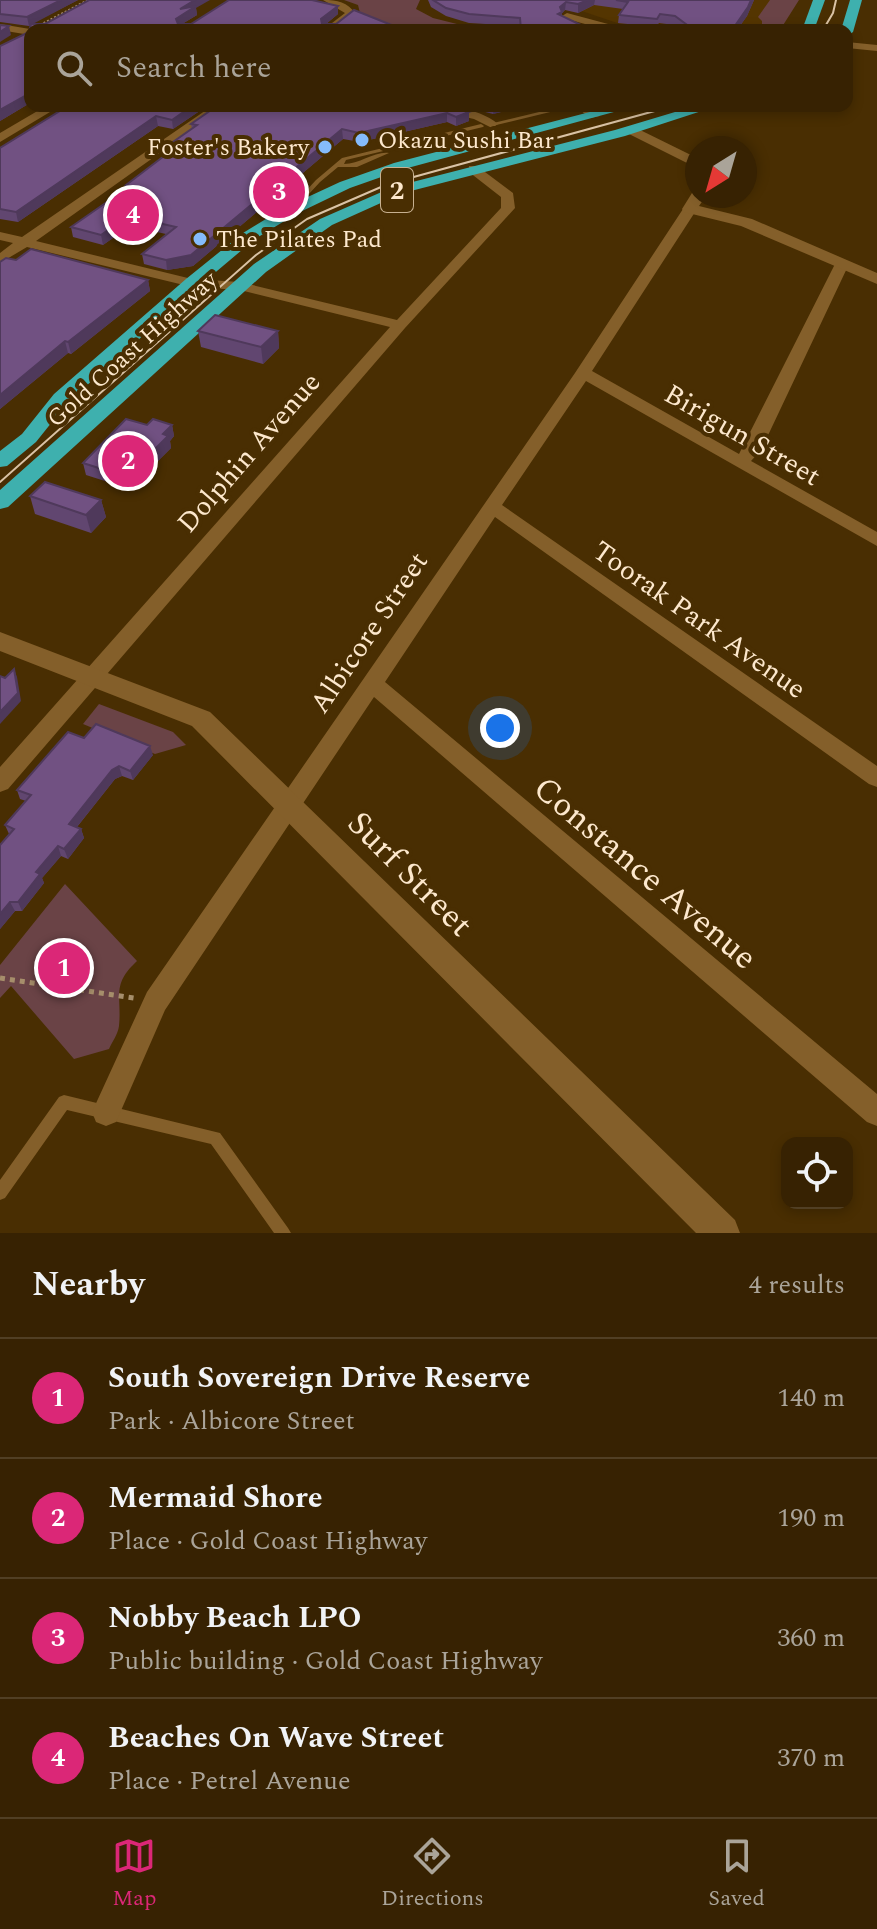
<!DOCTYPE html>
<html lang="en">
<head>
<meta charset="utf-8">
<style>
  body { margin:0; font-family:Spectral,serif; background:#422f11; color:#f1f3f6 }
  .controls { position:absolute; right:24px; bottom:24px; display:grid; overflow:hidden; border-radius:16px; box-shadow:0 4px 12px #0003 }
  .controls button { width:72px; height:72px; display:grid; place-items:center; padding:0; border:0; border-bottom:2px solid #513f24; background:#372202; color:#f1f3f6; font:40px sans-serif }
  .compass { position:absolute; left:685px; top:136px; width:72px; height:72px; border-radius:50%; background:#372202; box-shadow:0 4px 12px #0003; rotate:217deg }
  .you { position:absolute; left:500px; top:728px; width:28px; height:28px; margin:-20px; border:6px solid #fff; border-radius:50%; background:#1a73e8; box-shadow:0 0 0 12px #1a73e833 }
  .badge { display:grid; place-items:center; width:52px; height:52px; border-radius:50%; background:#db2777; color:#fff; font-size:26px; font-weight:700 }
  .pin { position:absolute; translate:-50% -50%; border:4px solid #fff; box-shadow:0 2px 8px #0006 }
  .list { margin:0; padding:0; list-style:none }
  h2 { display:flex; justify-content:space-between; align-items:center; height:104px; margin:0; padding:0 32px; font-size:34px }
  h2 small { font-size:26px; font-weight:400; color:#aaa499 }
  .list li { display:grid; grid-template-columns:52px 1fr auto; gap:24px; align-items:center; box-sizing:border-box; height:120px; padding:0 32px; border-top:2px solid #513f24 }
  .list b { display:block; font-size:30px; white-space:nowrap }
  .list p { margin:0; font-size:26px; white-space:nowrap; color:#aaa499 }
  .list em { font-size:26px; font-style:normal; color:#aaa499 }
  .icon { flex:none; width:44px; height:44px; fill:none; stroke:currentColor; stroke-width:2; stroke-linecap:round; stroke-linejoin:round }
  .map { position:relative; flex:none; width:877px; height:1233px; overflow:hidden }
  .search { position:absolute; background:#372202; box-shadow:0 4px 12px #0003; left:24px; right:24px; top:24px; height:88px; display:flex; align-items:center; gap:20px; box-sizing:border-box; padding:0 28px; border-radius:16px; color:#aaa499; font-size:30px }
  .sheet { height:584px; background:#372202 }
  nav { display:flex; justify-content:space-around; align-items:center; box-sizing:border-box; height:112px; border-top:2px solid #513f24; background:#372202; font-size:22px; color:#aaa499 }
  nav a { display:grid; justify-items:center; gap:4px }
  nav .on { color:#db2777 }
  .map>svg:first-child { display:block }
  .built { fill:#543501 }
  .green { fill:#6a4346 }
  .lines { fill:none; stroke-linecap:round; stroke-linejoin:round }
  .path-far2 { stroke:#a68e6b; stroke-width:2; stroke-dasharray:2 2; stroke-linecap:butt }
  .path-far1 { stroke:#a68e6b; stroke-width:3; stroke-dasharray:3 3; stroke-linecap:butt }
  .path { stroke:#a68e6b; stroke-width:5; stroke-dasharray:5 5; stroke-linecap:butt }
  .lane { fill:#845f2a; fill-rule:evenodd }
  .street { fill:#845f2a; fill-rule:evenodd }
  .secondary { fill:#845f2a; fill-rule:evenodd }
  .highway { fill:#3eb0ae; fill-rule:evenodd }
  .tram { stroke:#dac3a5; stroke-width:2 }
  .wall { fill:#614670 }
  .shaded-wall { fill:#4f395b }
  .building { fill:#715182; stroke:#4f395b; stroke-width:2 }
  .poi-dot { fill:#85bbfb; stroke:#492e02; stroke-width:3 }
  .labels { text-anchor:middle; stroke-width:8; stroke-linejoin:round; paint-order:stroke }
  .far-poi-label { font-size:24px; fill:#fde8cd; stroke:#492e02; text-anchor:start }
  .far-street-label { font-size:24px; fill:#fde8cd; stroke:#492e02 }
  .shield { fill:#492e02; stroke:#c7b090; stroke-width:2 }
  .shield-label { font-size:26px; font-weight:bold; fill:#fde8cd }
  .street-label { font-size:28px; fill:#fde8cd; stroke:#492e02 }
  .near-street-label { font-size:34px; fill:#fde8cd; stroke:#492e02 }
</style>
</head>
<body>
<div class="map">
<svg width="877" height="1233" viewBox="0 0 877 1233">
  <rect width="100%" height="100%" fill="#492e02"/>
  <!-- built -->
  <path class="built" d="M549,0h236l-17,30h-130z"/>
  <!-- green -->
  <g class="green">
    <path d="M344,0h76l-4,9 17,9 48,12h-84l-36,-13 -3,-12z"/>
    <path d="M770,0h29l-19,30h-18v-9l-4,-4z"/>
    <path d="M99,704l74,28 13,13 -31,9 -72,-30z"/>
    <path d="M65,884l72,77c-26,24 -15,35 -18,65 -1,8 -7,16 -10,23l-35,10 -63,-73 -11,12v-33z"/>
  </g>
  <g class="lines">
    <!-- path-far2 -->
    <path class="path-far2" d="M40,25l48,-25"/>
    <!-- path-far1 -->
    <path class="path-far1" d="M277,199l21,-17"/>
    <!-- path -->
    <path class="path" d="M0,978l134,20"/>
    <!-- lane -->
    <g class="lane">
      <path d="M564,106h11l-83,20 -3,-2z"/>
      <path d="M481,124l3,2 -1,1 -137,33 -2,4c16,0 31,-13 45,-11l-32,14h-19l-18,15 -24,26 -5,-1 25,-27 26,-22z"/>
      <path d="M64,1095l156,38 68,95 3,5h-17l-63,-89 -144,-34 -62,88 -5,2v-20l59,-83z"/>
    </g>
    <!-- street -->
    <g class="street">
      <path d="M323,0c15,0 24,2 33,14l-21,16h-12l22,-17z"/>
      <path d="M567,13l56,15 1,2h-17l-44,-12 -1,-2z"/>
      <path d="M0,24l30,5 4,1h-4v5l-30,-5z"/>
      <path d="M847,42l30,3v6l-30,-3z"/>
      <path d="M46,106h14l-60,36v-9z"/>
      <path d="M212,106h14l-190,135 156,38 48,3 157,38 104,-112v-11l-32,-25v-6h8l36,27 2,15 -110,120 -397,461 -8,3v-25l390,-440 -150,-37 -48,-3 -165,-40 -27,16v-10l13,-10 -13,-3v-8l22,5z"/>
      <path d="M415,106c27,0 62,0 83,18l-6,4 -18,-9z"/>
      <path d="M575,106h13l12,10 -10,2z"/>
      <path d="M690,205l7,4 -105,162 147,83 96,-190 7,-4 5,1 2,3 -88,186 -10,11 126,71v14l-291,-165 -84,124 375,261v21l-8,-3 -374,-267 -110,165 492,412v32l-10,-4 -493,-425 -209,313 -49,112 -10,4 -10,-4 -4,-10 55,-120 428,-619 108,-164z"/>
    </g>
    <!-- secondary -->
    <g class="secondary">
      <path d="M632,126l65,32v10l-70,-35 -2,-3z"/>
      <path d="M697,192v4h9l-7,10 53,13 125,54v11l-136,-58 -57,-14 -2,-3 10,-16z"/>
      <path d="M0,632l210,80 525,508 5,13h-44l-504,-507 -192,-75z"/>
    </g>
    <!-- highway -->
    <g class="highway">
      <path d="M813,0h12l-11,30h-12z"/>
      <path d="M850,0h12l-9,32 -6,4v-6h-6z"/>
      <path d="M613,106h23l-232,63 -54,19 -54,26 -41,25 -57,48 -130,115 -32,40 -29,24 -7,1v-16l22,-17 32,-40 132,-115 57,-46 41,-25 56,-26 54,-19z"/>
      <path d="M695,106h22l-92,30 -222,57 -71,32 -66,47 -258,235 -8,2v-19l254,-226 66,-45 73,-32 222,-57z"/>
    </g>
    <!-- tram -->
    <g class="tram">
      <path d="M823,30l10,-17 3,-13"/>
      <path d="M0,482l256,-227 51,-36 81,-35 285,-78"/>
    </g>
  </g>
  <!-- wall -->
  <g class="wall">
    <path d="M0,0h78l-47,24 165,-16 1,7 -15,9 156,-10 -12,10 68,2v4h-364v73l-30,18v-75l29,-14 2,-7 -2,1 -29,-4z"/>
    <path d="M428,0h326l-7,16 -10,14h-56l-7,-5 -15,-2 -3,4 -38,-4 1,-8 4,-6 -29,-4 -16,8 -13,-3 -3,3v3l29,14h-71v-4l-51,-3 -23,-7 -15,-9z"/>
    <path d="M207,106l-34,23 -15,-3 -140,96 -18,-3v-71z"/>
    <path d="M443,106l26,15 -13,5 -9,-4 -87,20 -17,-3 -150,127 -26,4 -23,-6 -2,-10 24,-20 -36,-8 -27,19 -30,-8 -2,-10 55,-39v-3l38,-29 -1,-7 29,-20 -1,-5z"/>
    <path d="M462,106h63l-32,8z"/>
    <path d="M16,260l132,20 2,11 -79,63 -3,-1 -68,56v-147z"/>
    <path d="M198,331h80l1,17 -16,16 -62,-17z"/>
    <path d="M147,425h25l2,11 -4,5 1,7 -41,41 -44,-14 -3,-12z"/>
    <path d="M30,496l71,4 5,17 -15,16 -56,-19z"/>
    <path d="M84,738l69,17 -20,25 -11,-4 -7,3 -38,48 4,2 3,9 -16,21 -7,-3 -19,22 2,5 -22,28h-7l-15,18v-84l9,-11 -4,-9 21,-24 -6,-2 -3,-9z"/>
  </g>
  <!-- shaded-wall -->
  <g class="shaded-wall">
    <path d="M61,0h17l-49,26 -2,-9z"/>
    <path d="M195,0h15l-14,8 1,7 -20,12 -1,-8 4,-10z"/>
    <path d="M588,0h7l-1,5 -16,8v-9z"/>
    <path d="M751,0h3l-7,16 -10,14h-5z"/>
    <path d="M566,2l-1,8 -3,3 -1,7 -3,-6 2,-7z"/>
    <path d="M338,6v8l-17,14v-9z"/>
    <path d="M9,26l2,9 -11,7v-10z"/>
    <path d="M30,93v10l-30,18v-11z"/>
    <path d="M192,106h15l-34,23 -1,-9z"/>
    <path d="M494,106h31l-32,8z"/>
    <path d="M469,112v9l-13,5v-9z"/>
    <path d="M447,113v9l-87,20 -1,-9z"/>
    <path d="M156,116l2,10 -140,96 -2,-10z"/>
    <path d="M342,129l1,10 -150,127 -26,4 -1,-10z"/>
    <path d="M128,216l2,10 -27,19 -2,-10z"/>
    <path d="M148,280l2,11 -79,63 -3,-12z"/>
    <path d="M278,331l1,17 -16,16 -2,-17z"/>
    <path d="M65,341l3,12 -68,56v-14z"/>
    <path d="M172,425l2,11 -4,5 1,7 -41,41 -3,-12z"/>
    <path d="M101,500l5,17 -15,16 -5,-18z"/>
    <path d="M14,669l3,8 4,24 -21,23v-12z"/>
    <path d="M150,746l3,9 -20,25 -3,-9z"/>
    <path d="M119,766l3,10 -7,3 -43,54 -3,-9 43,-54z"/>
    <path d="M81,829l3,9 -16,21 -4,-10z"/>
    <path d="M58,846l3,10 -19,22 2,5 -22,28 -4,-9 18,-30z"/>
    <path d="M10,902l5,9 -15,18v-15z"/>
  </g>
  <!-- building -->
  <g class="building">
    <path d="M0,0h61l-34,17 -27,-3z"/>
    <path d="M89,0h106l-15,9 16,-3 -20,13 2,5h13l38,-24h83l26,6 -17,13 1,5h14l18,-14 40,16 -7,4h-357v63l-30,17v-64l29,-14 2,-8h14z"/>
    <path d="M433,0h155l-10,4 -12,-2 -6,5 2,5 -4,2 33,16h-70l-1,-12 -51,-4 -23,-6z"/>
    <path d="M616,0h135l-3,7 -16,23h-38l-19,-14 -15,-2 -3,5 -38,-4 9,-13z"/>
    <path d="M0,25l9,1 -9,6z"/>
    <path d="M68,106h124l-20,14 -16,-4 -140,96 -16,-3v-61z"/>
    <path d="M217,106h226l26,6 -13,5 -9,-4 -88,20 -17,-4 -151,126 -25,5 -24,-6 34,-27 -48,-11 -27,19 -30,-8 59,-41 -4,-1 42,-32 -5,-4 34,-24 -6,-1z"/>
    <path d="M31,249l117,31 -80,62 -3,-1 -65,54v-133l6,-4 10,2z"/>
    <path d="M215,315l63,16 -17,16 -63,-16z"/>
    <path d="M126,419l21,6 6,-6 19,6 -9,9 5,2 -41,41 -44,-14z"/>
    <path d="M45,482l56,18 -15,15 -56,-19z"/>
    <path d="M14,669l4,24 -18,19v-36l5,2z"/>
    <path d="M96,724l54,22 -20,25 -11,-5 -7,4 -43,54 12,5 -17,20 -6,-3 -22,26 4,2 -22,28h-8l-10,12v-69l14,-16 -9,-4 26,-30 -14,-5 51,-58 16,6z"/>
  </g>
  <!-- markers -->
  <g class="poi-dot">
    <circle cx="362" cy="140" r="8"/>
    <circle cx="325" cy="147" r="8"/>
    <circle cx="200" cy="239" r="8"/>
  </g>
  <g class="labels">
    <!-- far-poi labels -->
    <g class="far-poi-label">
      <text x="378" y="148">Okazu Sushi Bar</text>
      <text x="309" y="155" text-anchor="end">Foster's Bakery</text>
      <text x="216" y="247">The Pilates Pad</text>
    </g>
    <!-- far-street labels -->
    <g class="far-street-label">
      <text transform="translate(132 349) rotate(-42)" y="8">Gold Coast Highway</text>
    </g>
    <!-- shield labels -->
    <rect class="shield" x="381" y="168" width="32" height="44" rx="6"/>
    <g class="shield-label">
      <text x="397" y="199">2</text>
    </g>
    <!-- street labels -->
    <g class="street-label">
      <text transform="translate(743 434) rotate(30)" y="10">Birigun Street</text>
      <text transform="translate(248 452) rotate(-49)" y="10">Dolphin Avenue</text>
      <text transform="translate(700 619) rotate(35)" y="10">Toorak Park Avenue</text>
      <text transform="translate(368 632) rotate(-56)" y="10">Albicore Street</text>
    </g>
    <!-- near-street labels -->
    <g class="near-street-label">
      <text transform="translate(646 872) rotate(40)" y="12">Constance Avenue</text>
      <text transform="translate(411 873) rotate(45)" y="12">Surf Street</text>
    </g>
  </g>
</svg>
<div class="controls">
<button><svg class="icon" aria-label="locate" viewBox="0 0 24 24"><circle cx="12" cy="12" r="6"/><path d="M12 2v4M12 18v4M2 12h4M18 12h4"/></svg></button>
</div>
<svg class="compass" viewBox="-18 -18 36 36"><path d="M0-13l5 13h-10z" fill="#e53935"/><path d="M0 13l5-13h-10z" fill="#aaa499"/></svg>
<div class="you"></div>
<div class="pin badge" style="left:64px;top:968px">1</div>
<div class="pin badge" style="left:128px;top:461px">2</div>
<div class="pin badge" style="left:279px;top:192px">3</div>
<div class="pin badge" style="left:133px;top:215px">4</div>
<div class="search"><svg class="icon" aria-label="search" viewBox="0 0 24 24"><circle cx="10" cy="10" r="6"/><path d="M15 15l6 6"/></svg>Search here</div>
</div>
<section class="sheet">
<h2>Nearby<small>4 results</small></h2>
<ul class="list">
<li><span class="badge">1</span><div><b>South Sovereign Drive Reserve</b><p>Park · Albicore Street</p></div><em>140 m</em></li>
<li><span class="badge">2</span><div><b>Mermaid Shore</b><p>Place · Gold Coast Highway</p></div><em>190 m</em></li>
<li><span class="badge">3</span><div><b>Nobby Beach LPO</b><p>Public building · Gold Coast Highway</p></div><em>360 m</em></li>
<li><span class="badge">4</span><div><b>Beaches On Wave Street</b><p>Place · Petrel Avenue</p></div><em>370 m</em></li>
</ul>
</section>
<nav>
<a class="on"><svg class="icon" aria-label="map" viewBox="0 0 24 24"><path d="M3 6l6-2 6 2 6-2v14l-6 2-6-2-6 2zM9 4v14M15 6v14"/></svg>Map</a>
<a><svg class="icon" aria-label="directions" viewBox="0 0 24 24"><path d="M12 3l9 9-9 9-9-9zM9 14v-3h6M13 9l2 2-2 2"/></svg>Directions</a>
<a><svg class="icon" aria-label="saved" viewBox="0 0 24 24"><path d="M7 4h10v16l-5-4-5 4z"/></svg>Saved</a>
</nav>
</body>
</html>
